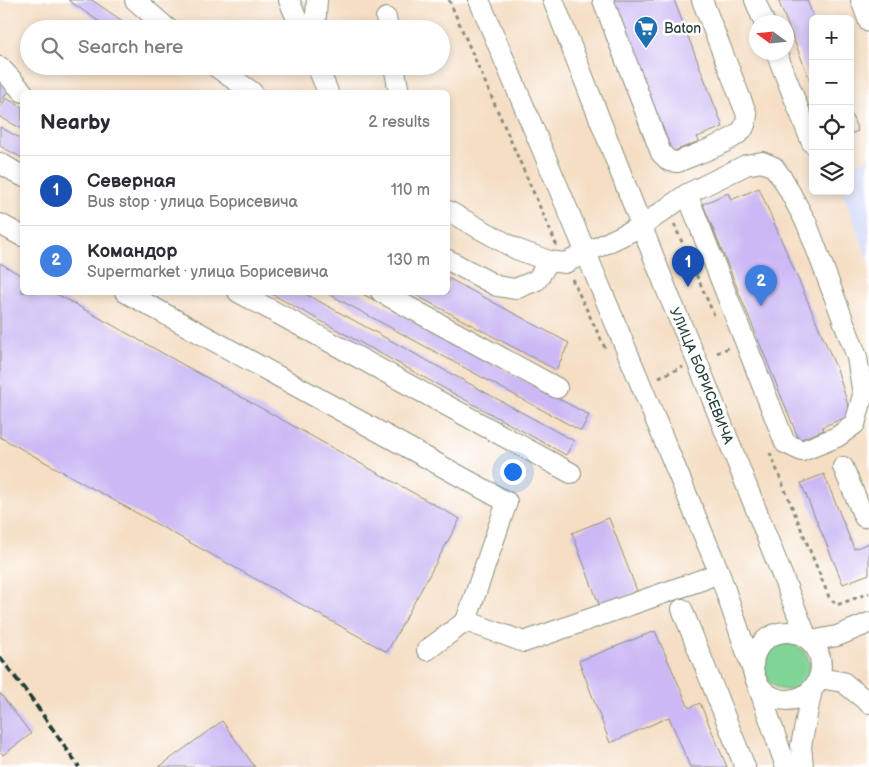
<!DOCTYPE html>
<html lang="en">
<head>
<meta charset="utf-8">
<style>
  body { margin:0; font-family:"Balsamiq Sans",sans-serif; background:#f2f2f3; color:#2b2b33 }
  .controls { position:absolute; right:15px; top:15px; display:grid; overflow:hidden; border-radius:8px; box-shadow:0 2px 8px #0003 }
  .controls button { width:45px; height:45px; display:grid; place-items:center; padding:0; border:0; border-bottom:1px solid #e1e1e2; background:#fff; color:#2b2b33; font:25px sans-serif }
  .compass { position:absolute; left:749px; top:15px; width:45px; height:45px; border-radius:50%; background:#fff; box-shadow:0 2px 8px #0003; rotate:285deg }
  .you { position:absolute; left:512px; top:471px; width:18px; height:18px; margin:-12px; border:4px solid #fff; border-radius:50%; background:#1a73e8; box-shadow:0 0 0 8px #1a73e833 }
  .badge { display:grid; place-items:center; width:32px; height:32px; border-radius:50%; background:#1f6fb2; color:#fff; font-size:16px; font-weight:700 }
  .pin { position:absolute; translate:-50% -41px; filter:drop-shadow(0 1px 2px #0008) }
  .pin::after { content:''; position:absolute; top:26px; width:18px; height:15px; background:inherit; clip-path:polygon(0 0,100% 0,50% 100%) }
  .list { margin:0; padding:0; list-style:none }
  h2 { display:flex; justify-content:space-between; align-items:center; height:65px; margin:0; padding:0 20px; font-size:21px }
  h2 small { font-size:16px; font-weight:400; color:#7c7c81 }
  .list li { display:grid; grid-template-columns:32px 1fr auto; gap:15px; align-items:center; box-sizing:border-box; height:70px; padding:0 20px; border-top:1px solid #e1e1e2 }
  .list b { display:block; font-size:19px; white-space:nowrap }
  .list p { margin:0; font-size:16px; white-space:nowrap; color:#7c7c81 }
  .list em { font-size:16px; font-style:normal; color:#7c7c81 }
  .icon { flex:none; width:28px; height:28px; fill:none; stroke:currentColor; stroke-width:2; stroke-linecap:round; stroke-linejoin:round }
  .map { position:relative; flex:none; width:869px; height:767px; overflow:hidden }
  .search { position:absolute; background:#fff; box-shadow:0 2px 8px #0003; left:20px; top:20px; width:430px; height:55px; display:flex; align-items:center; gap:12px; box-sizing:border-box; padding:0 18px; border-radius:28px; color:#7c7c81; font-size:19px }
  .panel { position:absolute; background:#fff; box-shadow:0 2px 8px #0003; left:20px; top:90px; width:430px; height:205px; border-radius:8px }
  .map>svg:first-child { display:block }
  .built { fill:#d3d9f9 }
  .grass { fill:#80d496; stroke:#508865 }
  .building { fill:#cbb8f4 }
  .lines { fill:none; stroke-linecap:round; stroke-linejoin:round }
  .minor-casing { stroke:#8a8e7c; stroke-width:22 }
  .path { stroke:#8a8e7c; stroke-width:3; stroke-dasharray:4 4; stroke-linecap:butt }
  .minor { stroke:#fff; stroke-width:20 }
  .rail { stroke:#1f3d34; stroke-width:4; stroke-dasharray:8 4; stroke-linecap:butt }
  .labels { text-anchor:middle; stroke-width:5; stroke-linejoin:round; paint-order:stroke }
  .poi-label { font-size:14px; fill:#1f3d34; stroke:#fff; text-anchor:start }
  .street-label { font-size:14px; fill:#1f3d34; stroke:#fff }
</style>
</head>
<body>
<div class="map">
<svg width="869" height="767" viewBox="0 0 869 767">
  <rect width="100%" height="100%" fill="#fff"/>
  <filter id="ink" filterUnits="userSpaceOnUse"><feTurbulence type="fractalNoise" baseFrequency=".02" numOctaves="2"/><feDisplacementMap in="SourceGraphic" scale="10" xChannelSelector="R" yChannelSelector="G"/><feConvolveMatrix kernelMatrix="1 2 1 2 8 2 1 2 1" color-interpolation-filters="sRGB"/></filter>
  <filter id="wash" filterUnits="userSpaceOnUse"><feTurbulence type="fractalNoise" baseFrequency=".0096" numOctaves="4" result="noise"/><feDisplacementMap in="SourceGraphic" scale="20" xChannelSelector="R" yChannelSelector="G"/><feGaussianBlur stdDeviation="1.12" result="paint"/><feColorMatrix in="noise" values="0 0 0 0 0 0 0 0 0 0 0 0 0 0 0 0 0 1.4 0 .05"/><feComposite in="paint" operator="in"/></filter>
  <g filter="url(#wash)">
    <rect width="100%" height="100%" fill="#f5dec4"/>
    <!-- built -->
    <path class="built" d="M869,158v104l-27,-71h8v-25z"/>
    <!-- grass -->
    <circle class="grass" cx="787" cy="667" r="23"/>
    <g id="blocks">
      <!-- building -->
      <g class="building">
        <path d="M68,0h24l42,29h-24z"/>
        <path d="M613,0h61l49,127 -26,10 2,4 -27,11z"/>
        <path d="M778,0h29l7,19h-1v69z"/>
        <path d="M0,82l10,5 -10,17z"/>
        <path d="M6,98l16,9v22l-22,-12v-8z"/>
        <path d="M850,111l8,20 -8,3z"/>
        <path d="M0,127l22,12v19l-22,-12z"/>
        <path d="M759,188l79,184 13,43 -29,12 2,3 -25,10 -96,-236 25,-11 3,7z"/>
        <path d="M0,263l22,13v16h31l407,227 -73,133 -387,-215z"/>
        <path d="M448,278l121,65 -13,27 -146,-78h38z"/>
        <path d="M268,292h34l272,149 -8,14z"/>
        <path d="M325,292h34l230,123 -8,16z"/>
        <path d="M824,474l30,75 15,-6v31l-26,10 -42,-101z"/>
        <path d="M609,518l28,73 -37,16 -28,-74z"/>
        <path d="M655,631l34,77 11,-5 27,64h-37l-21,-50 -59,26 -31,-82z"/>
        <path d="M0,693l31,41 -28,21 -3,-4z"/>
        <path d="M222,721l33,46h-96z"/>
      </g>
    </g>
  </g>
  <g filter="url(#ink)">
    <use href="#blocks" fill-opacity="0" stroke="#8a8e7c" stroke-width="1"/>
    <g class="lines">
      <defs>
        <g id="minor">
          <path d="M135,0l33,29"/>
          <path d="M289,0l12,29"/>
          <path d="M479,0l107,253 133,319 67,195"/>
          <path id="s1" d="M553,0l116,296 28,65 110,277"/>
          <path d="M603,0l58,153 8,8 9,1c15,-7 55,-20 64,-32 4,-4 4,-9 5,-15l-45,-115"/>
          <path d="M755,0l9,22"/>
          <path d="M861,0l8,22"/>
          <path d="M386,18l2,11"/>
          <path d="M315,29l2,-29"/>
          <path d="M776,52l36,91"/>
          <path d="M215,66l37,26"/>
          <path d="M317,66l11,26"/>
          <path d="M394,66l5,26"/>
          <path d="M0,67l23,25"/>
          <path d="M0,163l22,13"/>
          <path d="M448,211l68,38 33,12 16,2 77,-37 45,-32 59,-29 16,-3 12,5 10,14 23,43 50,133 6,38 -8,29 -18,13 -35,14 -17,-8 -98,-249"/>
          <path d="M0,224l22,12"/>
          <path d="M448,260l49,26 18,3 22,-9 12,-19"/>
          <path d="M125,292l382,210 -41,119 -39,29"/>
          <path d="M238,292l333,181"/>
          <path d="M381,292l176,96"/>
          <path d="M843,467l21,50 5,-2"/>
          <path d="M682,609l63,158"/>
          <path d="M466,621l58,21 180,-63 15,-7"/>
          <circle cx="787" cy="666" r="34"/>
          <path d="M811,641l26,-5 32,-13"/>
          <path d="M819,678l24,4 26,21"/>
          <path d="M803,767l-2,-21 11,-57"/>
        </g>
      </defs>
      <!-- minor casing -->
      <use href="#minor" class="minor-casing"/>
      <!-- path -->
      <g class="path">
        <path d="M449,0l108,246"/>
        <path d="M674,224l40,91"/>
        <path d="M572,279l34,71"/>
        <path d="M717,353l11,-5"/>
        <path d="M659,377l24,-10"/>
        <path d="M770,453l59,144 8,8 32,-12"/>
      </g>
      <!-- minor -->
      <use href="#minor" class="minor"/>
      <!-- rail -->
      <path class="rail" d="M0,657l31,41 48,69"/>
    </g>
  </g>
  <!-- icons -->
  <defs>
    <symbol id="supermarket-pin" viewBox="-11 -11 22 30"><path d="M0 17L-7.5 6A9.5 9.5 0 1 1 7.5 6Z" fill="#1f6fb2" stroke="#fff"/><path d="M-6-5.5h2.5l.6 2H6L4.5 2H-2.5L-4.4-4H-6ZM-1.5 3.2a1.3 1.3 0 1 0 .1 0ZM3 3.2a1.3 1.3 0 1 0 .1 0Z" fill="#fff"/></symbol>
  </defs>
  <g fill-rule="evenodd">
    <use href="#supermarket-pin" x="632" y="14" width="28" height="38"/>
  </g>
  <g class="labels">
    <!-- poi labels -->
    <g class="poi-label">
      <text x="664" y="33">Baton</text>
    </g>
    <!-- street labels -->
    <g class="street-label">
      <text dy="5" stroke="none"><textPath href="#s1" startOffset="404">УЛИЦА БОРИСЕВИЧА</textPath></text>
    </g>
  </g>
</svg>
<div class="controls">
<button>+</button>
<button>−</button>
<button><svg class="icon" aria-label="locate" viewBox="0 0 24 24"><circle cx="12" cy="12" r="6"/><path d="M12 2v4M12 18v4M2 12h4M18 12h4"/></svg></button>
<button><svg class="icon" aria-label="layers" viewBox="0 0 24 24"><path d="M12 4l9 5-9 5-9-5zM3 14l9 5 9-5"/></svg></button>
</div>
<svg class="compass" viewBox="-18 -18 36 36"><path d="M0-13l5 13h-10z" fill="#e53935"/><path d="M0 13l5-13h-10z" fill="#7c7c81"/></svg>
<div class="you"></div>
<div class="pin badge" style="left:688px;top:287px;background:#1a4fb4">1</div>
<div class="pin badge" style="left:761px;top:306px;background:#3f7fe0">2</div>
<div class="search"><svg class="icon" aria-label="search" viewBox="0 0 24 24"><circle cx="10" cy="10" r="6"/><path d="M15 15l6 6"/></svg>Search here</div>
<section class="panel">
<h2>Nearby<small>2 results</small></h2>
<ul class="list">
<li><span class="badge" style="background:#1a4fb4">1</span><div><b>Северная</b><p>Bus stop · улица Борисевича</p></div><em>110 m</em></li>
<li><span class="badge" style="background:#3f7fe0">2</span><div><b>Командор</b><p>Supermarket · улица Борисевича</p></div><em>130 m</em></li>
</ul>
</section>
</div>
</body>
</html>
